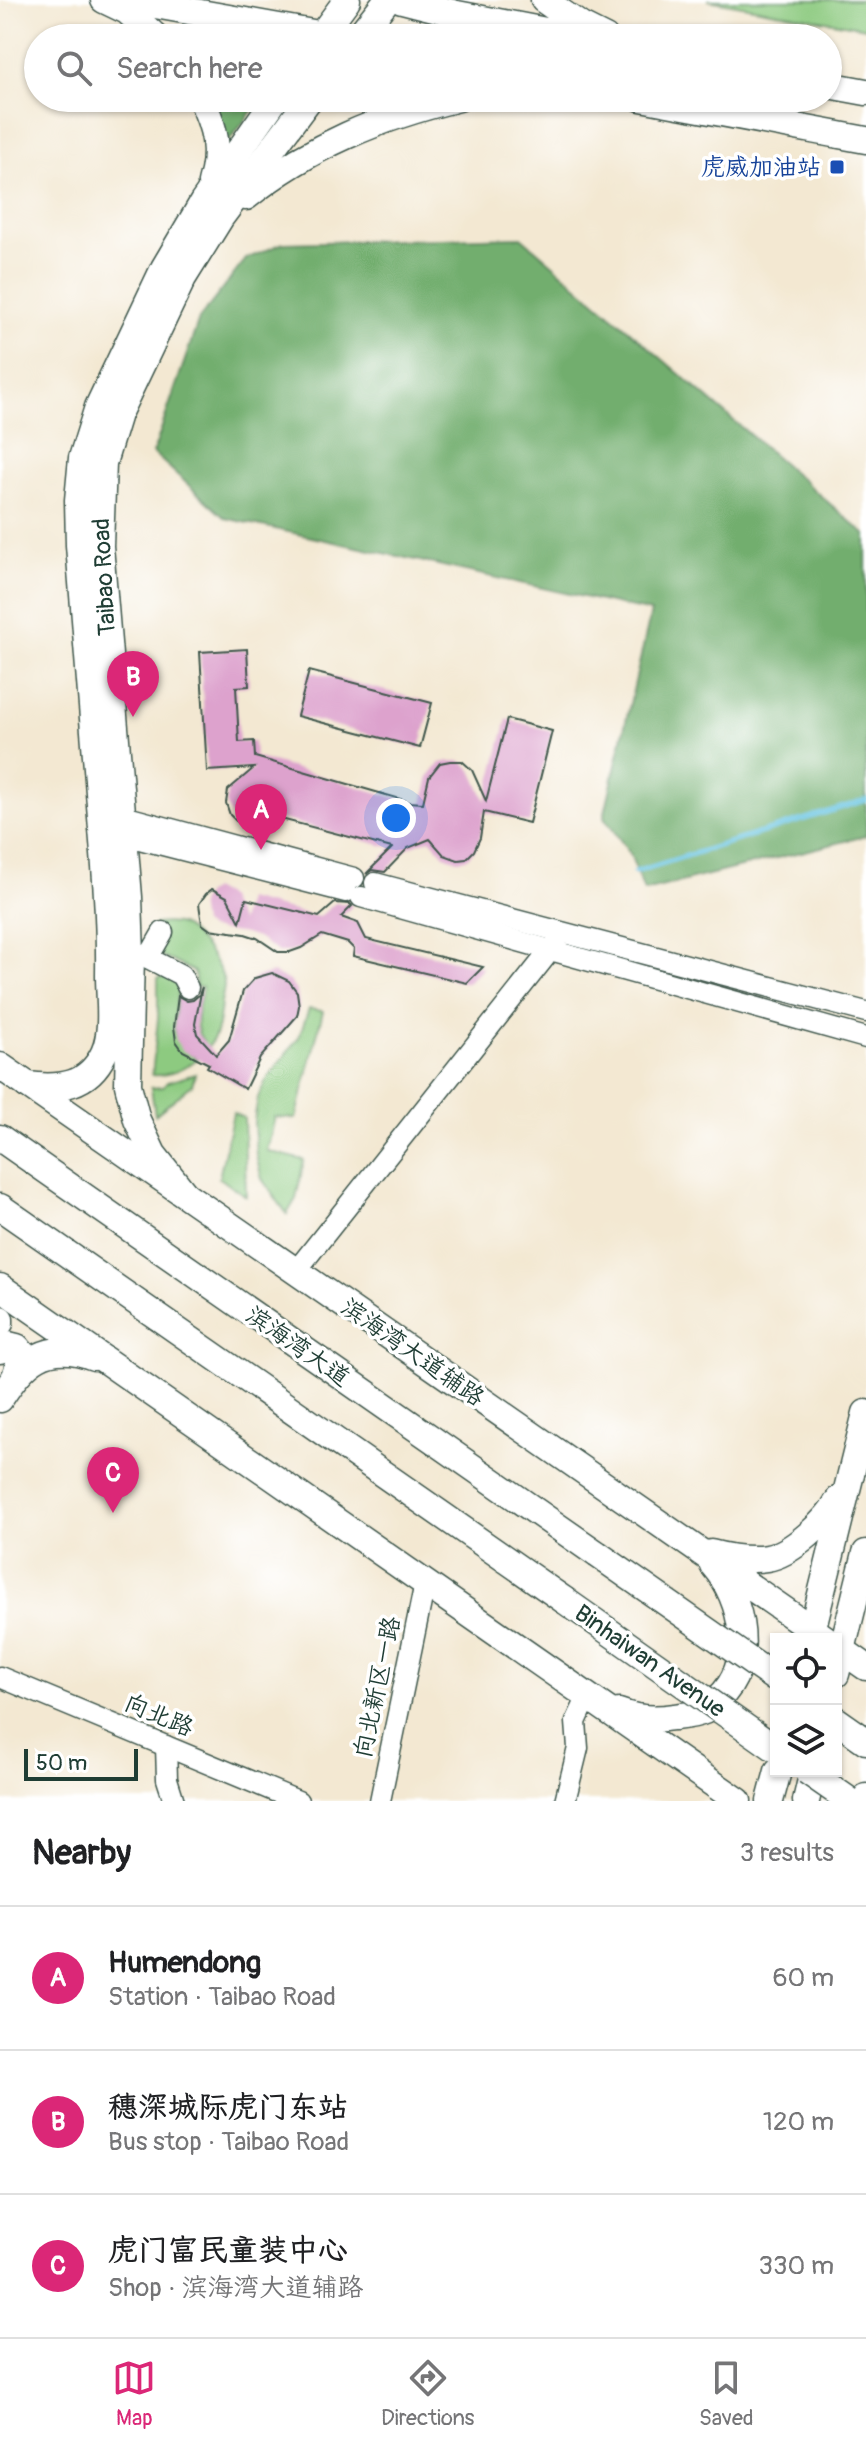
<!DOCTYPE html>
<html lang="en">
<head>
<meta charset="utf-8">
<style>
  body { margin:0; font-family:Pangolin,"LXGW WenKai TC",sans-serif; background:#f2f2f2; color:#202124 }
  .controls { position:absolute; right:24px; bottom:24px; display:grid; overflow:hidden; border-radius:0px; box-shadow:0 2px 6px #0004 }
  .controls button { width:72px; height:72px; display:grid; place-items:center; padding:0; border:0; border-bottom:2px solid #e0e0e0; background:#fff; color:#202124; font:40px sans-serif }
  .scale { position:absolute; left:24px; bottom:20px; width:114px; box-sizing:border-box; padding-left:8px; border:4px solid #1f3d34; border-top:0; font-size:22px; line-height:28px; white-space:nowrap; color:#1f3d34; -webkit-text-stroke:6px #fff; paint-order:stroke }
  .you { position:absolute; left:396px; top:818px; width:28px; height:28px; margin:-20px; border:6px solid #fff; border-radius:50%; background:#1a73e8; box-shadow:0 0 0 12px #1a73e833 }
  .badge { display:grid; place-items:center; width:52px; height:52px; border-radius:50%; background:#db2777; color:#fff; font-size:26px; font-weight:700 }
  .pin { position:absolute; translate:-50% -66px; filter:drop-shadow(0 2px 4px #0008) }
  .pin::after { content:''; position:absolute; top:42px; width:28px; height:24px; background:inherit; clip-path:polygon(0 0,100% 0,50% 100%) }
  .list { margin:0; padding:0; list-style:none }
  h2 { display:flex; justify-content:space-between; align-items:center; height:104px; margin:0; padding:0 32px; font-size:34px }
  h2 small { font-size:26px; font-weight:400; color:#757577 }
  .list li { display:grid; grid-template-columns:52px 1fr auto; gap:24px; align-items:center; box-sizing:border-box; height:144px; padding:0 32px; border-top:2px solid #e0e0e0 }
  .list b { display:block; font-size:30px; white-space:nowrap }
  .list p { margin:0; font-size:26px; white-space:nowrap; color:#757577 }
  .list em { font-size:26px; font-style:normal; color:#757577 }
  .icon { flex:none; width:44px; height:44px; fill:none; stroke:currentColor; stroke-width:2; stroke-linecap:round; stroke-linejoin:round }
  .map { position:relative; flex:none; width:866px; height:1801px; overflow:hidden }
  .search { position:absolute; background:#fff; box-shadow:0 2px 6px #0004; left:24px; right:24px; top:24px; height:88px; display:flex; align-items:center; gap:20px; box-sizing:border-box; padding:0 28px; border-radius:44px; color:#757577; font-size:30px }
  .sheet { height:536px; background:#fff }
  nav { display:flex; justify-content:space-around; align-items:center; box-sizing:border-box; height:112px; border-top:2px solid #e0e0e0; background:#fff; font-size:22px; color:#757577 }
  nav a { display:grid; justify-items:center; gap:4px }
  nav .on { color:#db2777 }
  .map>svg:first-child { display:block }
  .green { fill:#8dca80; stroke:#56845a; stroke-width:2 }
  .forest { fill:#72ae6e; stroke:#487651; stroke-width:2 }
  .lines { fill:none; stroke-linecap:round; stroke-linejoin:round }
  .stream { stroke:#62c2e1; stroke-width:5 }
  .building { fill:#dda2cd }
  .minor-casing { stroke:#3f574c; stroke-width:23 }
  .major-casing { stroke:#3f574c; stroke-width:29 }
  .minor { stroke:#fff; stroke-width:20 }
  .major { stroke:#fff; stroke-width:26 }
  .major-bridge-casing { stroke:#3f574c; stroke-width:29; stroke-linecap:butt }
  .major-bridge { stroke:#fff; stroke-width:26 }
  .transit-dot { fill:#1a4fb4; stroke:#fff; stroke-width:3 }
  .labels { text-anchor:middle; stroke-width:7; stroke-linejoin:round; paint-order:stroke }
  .transit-label { font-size:24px; fill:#164399; stroke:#fff; text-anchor:end }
  .street-label { font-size:24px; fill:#1f3d34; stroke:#fff }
</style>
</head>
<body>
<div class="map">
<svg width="866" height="1801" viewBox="0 0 866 1801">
  <rect width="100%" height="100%" fill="#fff"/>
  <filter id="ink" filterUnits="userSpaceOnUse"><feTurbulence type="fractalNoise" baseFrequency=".0125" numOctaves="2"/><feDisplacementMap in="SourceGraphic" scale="16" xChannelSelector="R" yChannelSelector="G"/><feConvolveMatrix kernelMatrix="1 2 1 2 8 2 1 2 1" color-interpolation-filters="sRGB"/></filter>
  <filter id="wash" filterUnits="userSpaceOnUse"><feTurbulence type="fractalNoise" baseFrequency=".006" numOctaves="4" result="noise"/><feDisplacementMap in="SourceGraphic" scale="32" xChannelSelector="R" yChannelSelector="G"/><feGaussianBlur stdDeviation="1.8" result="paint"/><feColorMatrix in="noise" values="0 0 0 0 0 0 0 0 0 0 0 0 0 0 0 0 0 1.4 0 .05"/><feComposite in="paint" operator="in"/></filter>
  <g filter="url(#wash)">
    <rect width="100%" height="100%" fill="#f3e8d2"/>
    <!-- green -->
    <g class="green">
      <path d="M708,0h158v28z"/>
      <path d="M155,924c8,-1 17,-2 25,1 16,7 42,41 44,59 0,6 -2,13 -3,19 -1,11 -2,26 -8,36 -12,22 -36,38 -61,36l6,-56v-41c10,-3 15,3 21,10 -4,31 -14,54 19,70l6,-16c-14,-16 -4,-35 -2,-55h-6l-2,-15 -36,-18z"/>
      <path d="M309,1009l14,2 -27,108 -21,-2 -8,34 37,9 -8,39 -9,15 -25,-35 -6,-24 -2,-34 4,-24 9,-18 32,-42z"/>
      <path d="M195,1074l-3,11 -37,30 -4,-27 12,-1 4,-5z"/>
      <path d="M233,1113l11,5 2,78 -27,-18z"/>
    </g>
    <!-- forest -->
    <g class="forest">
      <path d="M214,98h48l-36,47z"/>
      <path d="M521,237l345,298v301l-222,55 -14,-37 -26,-37 47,-205 -426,-94 -72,-65 46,-134 47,-60 37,-16z"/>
    </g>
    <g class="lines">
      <!-- stream -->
      <path class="stream" d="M635,872l231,-72"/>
    </g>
    <g id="blocks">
      <!-- building -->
      <g class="building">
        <path d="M247,649l2,37 -13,1 3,55 15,-1 1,16 152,44 -1,4 2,-3 15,1 6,-26 11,-14 10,-2h12l10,9 14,31 21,-82 45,12 -23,92 -45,-11 -4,26 -6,13 -8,8 -8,1 -14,-5 -14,-16 -22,9 -23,24 -13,-2 -6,4 26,-26 -126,-33 -6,6 -14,4 -10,-4 -6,-6 -4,-12 2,-13 26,-22 -47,3 -7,-119z"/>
        <path d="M309,671l123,32 -12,45 -123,-32z"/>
        <path d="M212,889l15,8 13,25 6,-23 73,18 16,-14 15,1 2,2 -11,11 17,6 8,16 117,28 -16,16 -114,-27 1,-7 -6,-6 -26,-8 -21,13 -11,4h-12l-21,-14 -12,-4 -36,-5 -7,-5 -3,-20 7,-10z"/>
        <path d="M272,973l17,8 8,11 2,14 -2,10 -37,42 -15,31 -38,-22 2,-3 -26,-13 -7,-10 -2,-14 4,-31 9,5 6,-1 6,-5 3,-8 -7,37 2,10 19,21 13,-15 14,-49 12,-13z"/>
      </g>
    </g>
  </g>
  <g filter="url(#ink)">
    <use href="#blocks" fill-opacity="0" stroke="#3f574c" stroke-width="2"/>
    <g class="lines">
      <defs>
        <g id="minor">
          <path d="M123,816l231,62"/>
          <path d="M124,835l222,57"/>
          <path d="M375,883l491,129"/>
          <path d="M361,897l505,141"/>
          <path d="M163,932l-15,26 33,17 7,13"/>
          <path d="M296,1271l261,-329"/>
          <path d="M0,1677l298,124"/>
          <path d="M166,1746l1,33 7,22"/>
          <path d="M380,1801l45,-218"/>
          <path d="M565,1801l13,-53 -2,-26 12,-26"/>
        </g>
        <g id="major">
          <path d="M104,0l23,11 30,27"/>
          <path d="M127,0l214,38"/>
          <path d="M402,0l55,14 125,24"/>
          <path d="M544,0l37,26 24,12"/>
          <path d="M319,38l28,-38"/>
          <path d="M357,38l30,-38"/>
          <path d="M828,85l38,7"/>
          <path d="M201,98c14,30 20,53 10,85"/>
          <path d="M641,98l225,42"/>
          <path d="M246,197c63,-51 135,-80 213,-99"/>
          <path d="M0,1066l826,573"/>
          <path d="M27,1085c32,4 61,2 77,-32 10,-22 5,-54 5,-78 1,-61 -5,-121 -10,-182 -7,-82 -13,-165 -20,-248l-1,-45 4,-42 16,-51 66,-139 39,-66 73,-104"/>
          <path d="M0,1138l597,416"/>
          <path d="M184,1193l-31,-39 -16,-34 -9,-35 3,-129 -2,-59 -29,-351 3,-83 15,-49 65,-136 38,-61 89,-119"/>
          <path d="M0,1207l564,393"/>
          <path d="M0,1287l738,514"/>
          <path d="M0,1319v4"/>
          <path d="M0,1350l9,-5 8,2 5,6 -6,21"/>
          <path d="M0,1399c24,-38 46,-60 94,-42"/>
          <path d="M711,1553c19,5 37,8 56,5 25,-4 61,-38 72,-59"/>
          <path d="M810,1639l56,-226"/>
          <path d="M836,1646l30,21"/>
          <path d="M836,1674l30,-121"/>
          <path d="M619,1712c18,7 36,8 55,5 9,-1 21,-2 30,-6 5,-3 10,-8 14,-12 38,-34 26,-99 -5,-134"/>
          <path d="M836,1720l30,21"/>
          <path d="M770,1801l8,-30"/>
          <path d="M806,1801l7,-30"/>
          <path d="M864,1801l2,-4"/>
        </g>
      </defs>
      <!-- minor casing -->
      <use href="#minor" class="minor-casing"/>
      <!-- major casing -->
      <use href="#major" class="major-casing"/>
      <!-- minor -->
      <use href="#minor" class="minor"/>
      <!-- major -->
      <use href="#major" class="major"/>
      <defs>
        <g id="major-bridge">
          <path d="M597,1554l179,125"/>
          <path d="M564,1600l212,149"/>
          <path d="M807,1771l43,30"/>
        </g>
      </defs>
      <!-- major-bridge casing -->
      <use href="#major-bridge" class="major-bridge-casing"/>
      <!-- major-bridge -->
      <use href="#major-bridge" class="major-bridge"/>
    </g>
  </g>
  <!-- markers -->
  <rect class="transit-dot" x="829" y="159" width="16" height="16" rx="4"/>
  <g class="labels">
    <!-- transit labels -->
    <g class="transit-label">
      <text x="821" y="175">虎威加油站</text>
    </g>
    <!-- street labels -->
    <g class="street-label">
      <text transform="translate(104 577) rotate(-93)" y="8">Taibao Road</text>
      <text transform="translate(298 1346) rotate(35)" y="8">滨海湾大道</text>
      <text transform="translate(413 1352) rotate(35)" y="8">滨海湾大道辅路</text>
      <text transform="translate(650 1661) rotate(35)" y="8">Binhaiwan Avenue</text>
      <text transform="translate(377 1687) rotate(-78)" y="8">向北新区一路</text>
      <text transform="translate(159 1715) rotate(23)" y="8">向北路</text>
    </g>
  </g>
</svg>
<div class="controls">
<button><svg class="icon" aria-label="locate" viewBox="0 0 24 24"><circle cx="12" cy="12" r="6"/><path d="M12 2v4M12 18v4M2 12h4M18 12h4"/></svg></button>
<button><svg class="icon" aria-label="layers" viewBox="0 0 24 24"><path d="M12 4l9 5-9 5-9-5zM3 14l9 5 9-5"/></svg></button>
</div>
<div class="scale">50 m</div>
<div class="you"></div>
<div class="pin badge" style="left:261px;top:850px">A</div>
<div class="pin badge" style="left:133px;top:717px">B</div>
<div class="pin badge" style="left:113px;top:1513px">C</div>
<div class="search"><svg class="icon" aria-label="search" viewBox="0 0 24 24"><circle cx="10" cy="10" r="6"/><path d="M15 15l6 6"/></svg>Search here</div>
</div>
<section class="sheet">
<h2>Nearby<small>3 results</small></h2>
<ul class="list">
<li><span class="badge">A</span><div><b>Humendong</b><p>Station · Taibao Road</p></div><em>60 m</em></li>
<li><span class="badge">B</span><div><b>穗深城际虎门东站</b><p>Bus stop · Taibao Road</p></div><em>120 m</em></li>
<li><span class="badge">C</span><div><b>虎门富民童装中心</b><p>Shop · 滨海湾大道辅路</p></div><em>330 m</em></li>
</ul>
</section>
<nav>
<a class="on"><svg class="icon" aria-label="map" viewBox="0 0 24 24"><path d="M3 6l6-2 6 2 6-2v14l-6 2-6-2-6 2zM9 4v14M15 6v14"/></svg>Map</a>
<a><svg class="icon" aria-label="directions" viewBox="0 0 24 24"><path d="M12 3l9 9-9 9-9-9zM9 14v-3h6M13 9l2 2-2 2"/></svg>Directions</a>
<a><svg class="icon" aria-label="saved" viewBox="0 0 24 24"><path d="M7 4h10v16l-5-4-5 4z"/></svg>Saved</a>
</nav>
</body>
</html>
